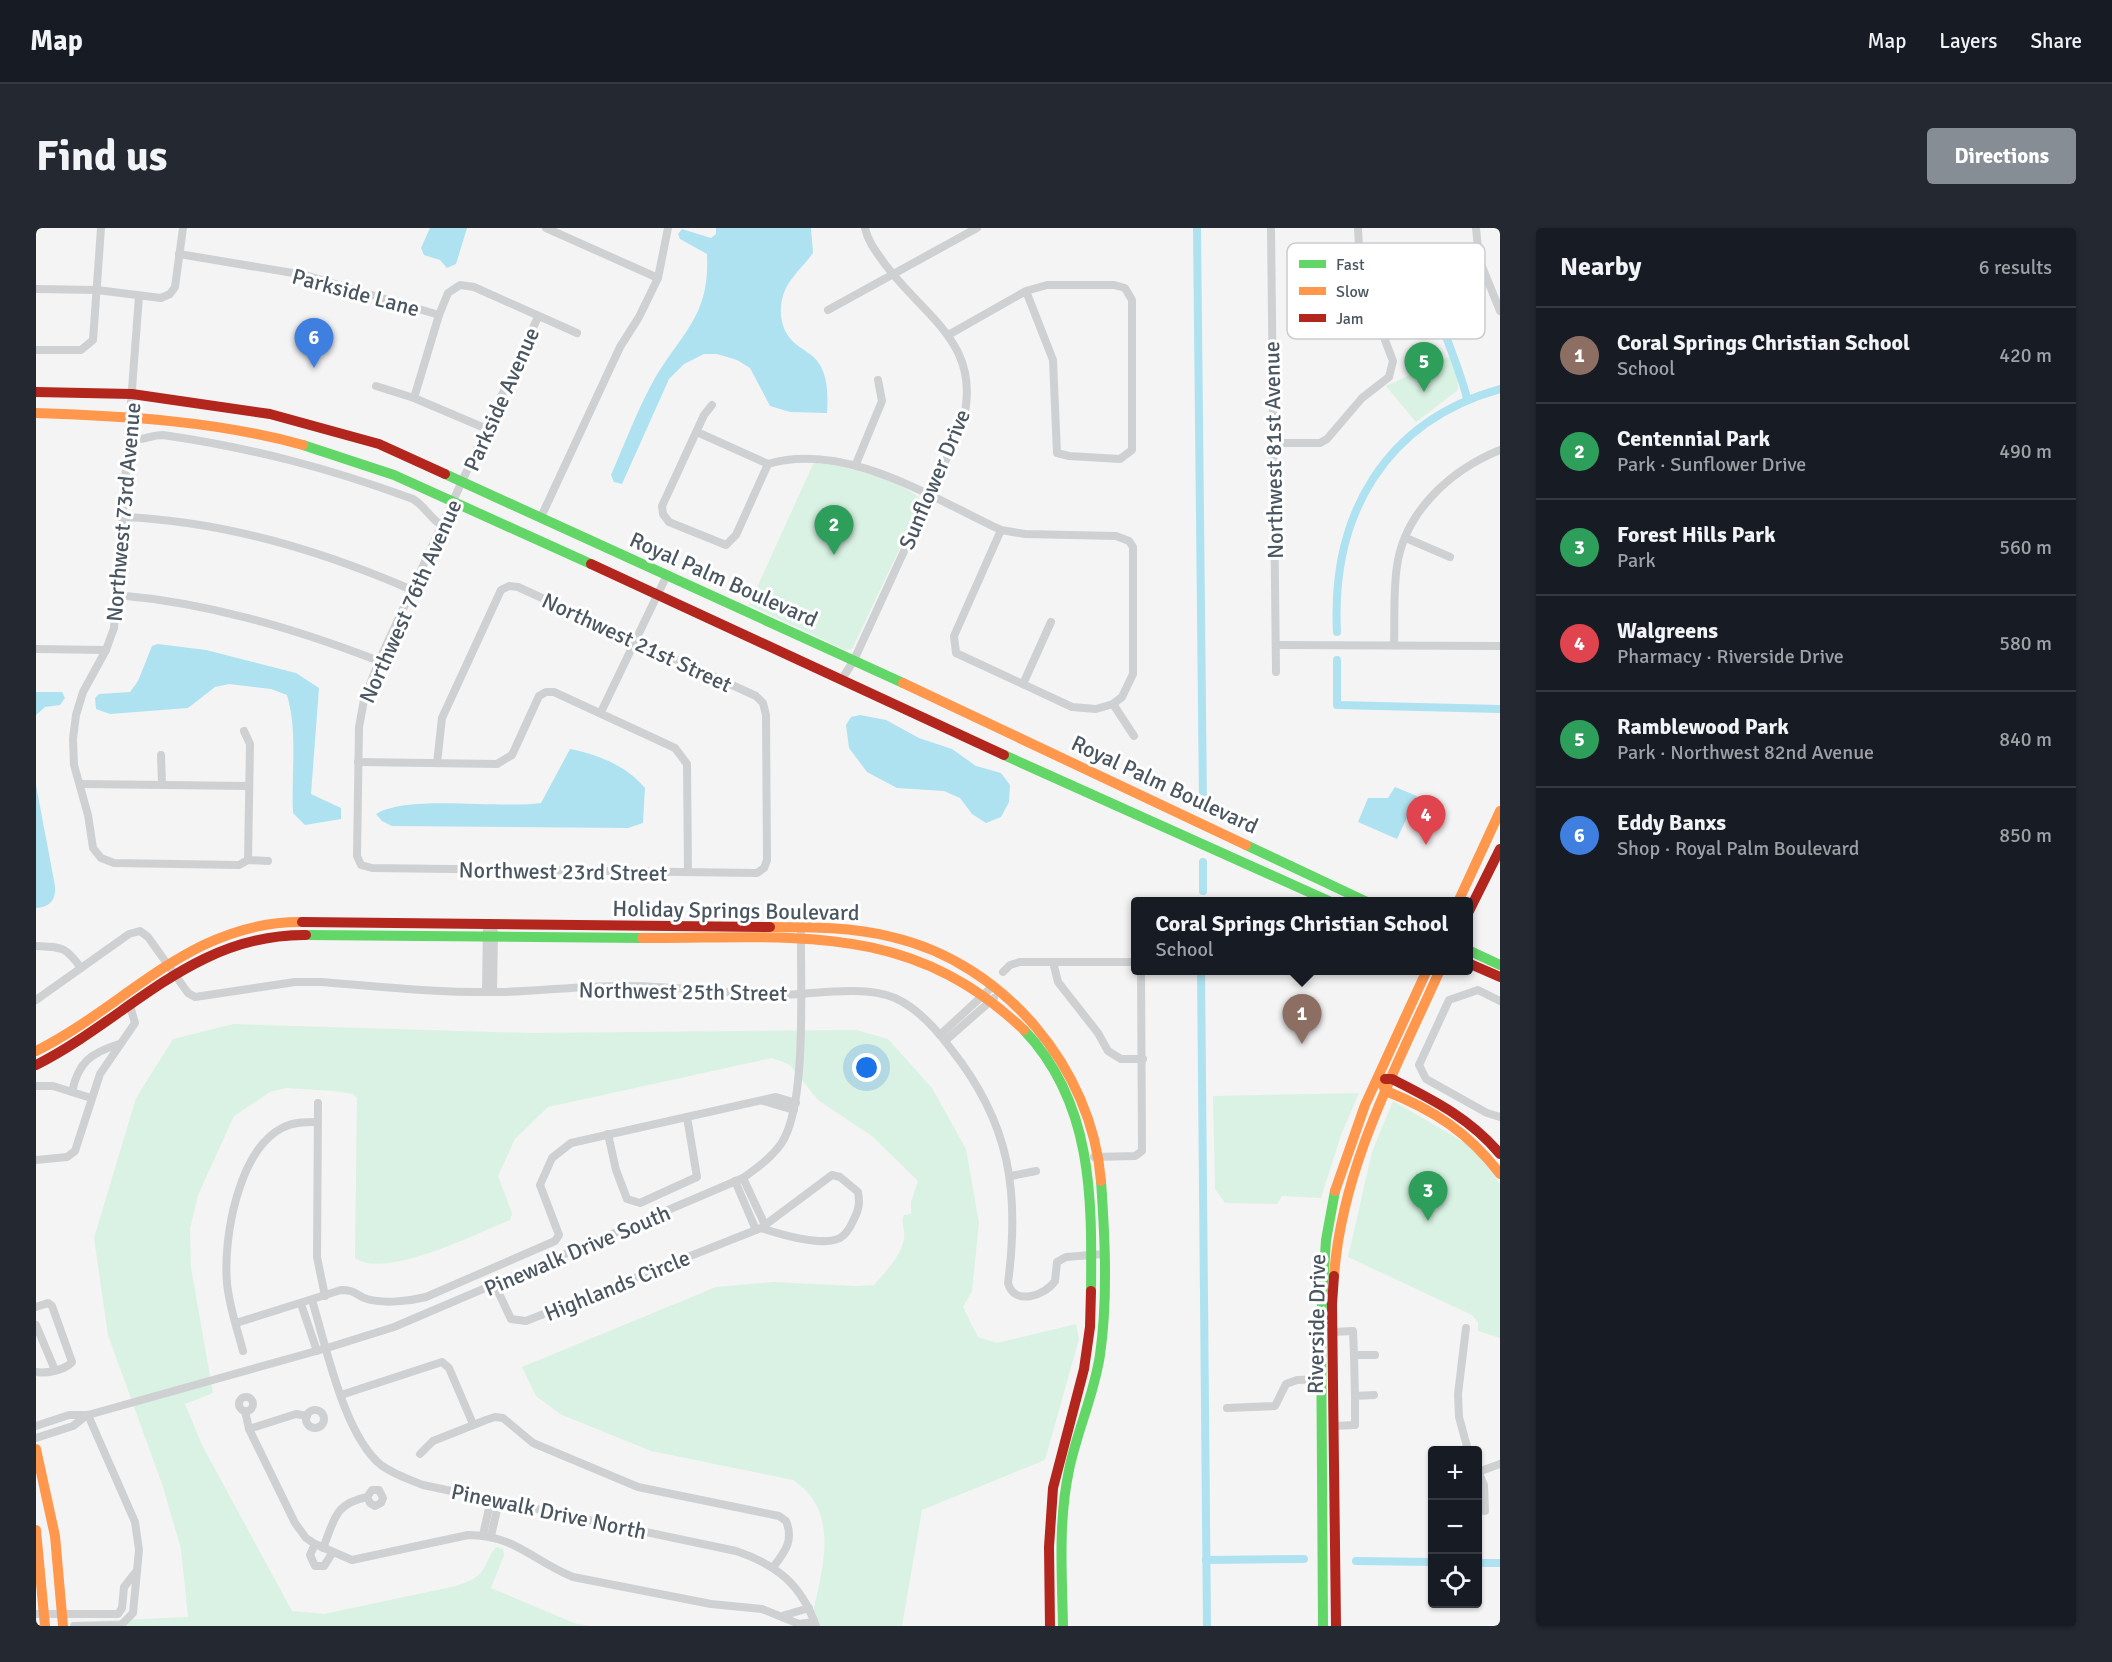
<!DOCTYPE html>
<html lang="en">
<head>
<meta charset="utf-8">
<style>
  body { margin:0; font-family:Signika,sans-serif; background:#242831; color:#f1f3f6 }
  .controls { position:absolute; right:18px; bottom:18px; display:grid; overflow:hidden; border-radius:6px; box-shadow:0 2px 4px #0004 }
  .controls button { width:54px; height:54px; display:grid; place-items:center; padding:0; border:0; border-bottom:2px solid #363941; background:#171b24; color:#f1f3f6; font:30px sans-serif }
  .you { position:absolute; left:831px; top:840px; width:21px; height:21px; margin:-15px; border:4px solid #fff; border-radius:50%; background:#1a73e8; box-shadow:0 0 0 9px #1a73e833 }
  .badge { display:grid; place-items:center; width:39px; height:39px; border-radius:50%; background:#868d94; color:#fff; font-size:20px; font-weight:700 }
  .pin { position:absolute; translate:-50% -50px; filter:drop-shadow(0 2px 3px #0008) }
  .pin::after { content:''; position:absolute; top:32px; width:21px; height:18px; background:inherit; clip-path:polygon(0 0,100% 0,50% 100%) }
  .popup { position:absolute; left:1095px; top:669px; width:342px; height:78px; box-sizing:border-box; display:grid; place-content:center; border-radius:6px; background:#171b24; filter:drop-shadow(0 2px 4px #0005); font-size:20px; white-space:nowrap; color:#9ea1a6 }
  .popup b { font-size:22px; color:#f1f3f6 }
  .popup::after { content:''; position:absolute; left:50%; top:100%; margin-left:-12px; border:12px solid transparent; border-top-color:#171b24 }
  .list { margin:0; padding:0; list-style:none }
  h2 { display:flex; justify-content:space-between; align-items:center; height:78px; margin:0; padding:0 24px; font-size:26px }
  h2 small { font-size:20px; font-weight:400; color:#9ea1a6 }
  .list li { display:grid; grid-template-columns:39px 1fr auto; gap:18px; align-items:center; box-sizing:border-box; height:96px; padding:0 24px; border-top:2px solid #363941 }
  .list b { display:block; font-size:22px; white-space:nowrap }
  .list p { margin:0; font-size:20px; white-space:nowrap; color:#9ea1a6 }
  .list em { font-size:20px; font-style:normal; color:#9ea1a6 }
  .icon { flex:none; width:33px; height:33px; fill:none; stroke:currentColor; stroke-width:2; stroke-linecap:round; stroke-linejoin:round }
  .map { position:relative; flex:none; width:1464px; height:1398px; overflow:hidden; border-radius:6px }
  header { display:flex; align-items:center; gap:36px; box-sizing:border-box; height:84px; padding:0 30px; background:#171b24; border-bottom:2px solid #363941 }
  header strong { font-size:28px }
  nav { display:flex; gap:33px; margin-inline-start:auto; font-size:21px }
  .intro { display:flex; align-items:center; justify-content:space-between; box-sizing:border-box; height:144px; padding:0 36px }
  h1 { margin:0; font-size:42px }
  .button { padding:15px 27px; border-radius:6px; background:#868d94; color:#fff; font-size:21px; font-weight:700 }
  main { display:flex; gap:36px; padding:0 36px }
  aside { flex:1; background:#171b24; border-radius:6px; box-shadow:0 2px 4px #0004 }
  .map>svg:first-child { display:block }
  .green { fill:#d9f2e3 }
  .water { fill:#aee2f0 }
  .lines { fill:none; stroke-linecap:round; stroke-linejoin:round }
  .canal { stroke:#aee2f0; stroke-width:8 }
  .street { stroke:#ced0d2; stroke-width:8 }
  .fast { stroke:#63d668; stroke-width:10 }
  .slow { stroke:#ff974d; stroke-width:10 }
  .jam { stroke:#b3261e; stroke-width:10 }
  .labels { text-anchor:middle; stroke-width:6; stroke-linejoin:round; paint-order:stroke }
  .street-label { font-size:22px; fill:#4a5661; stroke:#fff }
  .key { fill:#fff; stroke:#c9ccd0; stroke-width:1.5 }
  .key-label { font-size:16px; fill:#4a5661 }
</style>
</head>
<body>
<header>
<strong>Map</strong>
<nav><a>Map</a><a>Layers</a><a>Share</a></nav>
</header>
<div class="intro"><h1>Find us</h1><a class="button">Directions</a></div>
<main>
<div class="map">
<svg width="1464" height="1398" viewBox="0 0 1464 1398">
  <rect width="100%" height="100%" fill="#f4f4f4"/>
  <!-- green -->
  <g class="green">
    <path d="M1413,129l8,16 1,17 -42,32 -30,-36z"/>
    <path d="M778,234c29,4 83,16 105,36l1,8 -68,143 -7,1 -96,-45z"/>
    <path d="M197,796l297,9 326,-3 32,9 44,49 34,61 13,74 -7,68 -9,16 15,30 19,6 79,-19 3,15 -34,121 -123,50 -20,116h-92c10,-49 34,-113 -17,-146l-142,-29 -91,-37 -24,-18 -14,-29 194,-80 57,-5 83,4 18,-1c11,-13 27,-29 30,-46 2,-8 -4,-16 0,-24l7,-1v-12l7,-21 -46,-45 -54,-36 -28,-35 -18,-7 -224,49 -33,32 -17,37 14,37 -2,7c-32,13 -126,60 -155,38l2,-160 -4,-4 -19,-3 -48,-3 -16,4 -36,24 -36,79 -8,34 1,39 22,125 -28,11 17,41 90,166 32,3 132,-28c11,-4 22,-7 28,-18 5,-8 6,-16 13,-21l6,2 1,6 -13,33 83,35 15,3h-515l1,-4 113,-5 -7,-68 -18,-62 -55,-152 -14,-97 42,-140 37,-59z"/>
    <path d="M1323,865l-18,42 -20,63 -39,-2 -5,8 -52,-1 -10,-14 -2,-93z"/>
    <path d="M1357,873l81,47 26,36v154l-22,-7v-9l-6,-7 -124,-58 24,-105z"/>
  </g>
  <!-- water -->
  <g class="water">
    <path d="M394,0h37l-11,36 -9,4 -7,-8 -16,-5 -3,-7z"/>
    <path d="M680,0h95l2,25c-8,11 -22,24 -28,37 -8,19 -5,42 12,55 9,7 19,11 24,22 7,13 7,31 6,46l-37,-1 -20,-6 -20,-38 -13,-8 -20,-6h-13l-20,10 -15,15 -47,105 -8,-2 -3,-7c14,-32 27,-67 44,-97 29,-48 55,-63 52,-124l-27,-15 -2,-5 4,-5 29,9 5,-4z"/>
    <path d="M122,416l48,6 90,23 23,15 -8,106 30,14v11l-36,6 -12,-12c-2,-39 5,-81 -6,-118l-16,-6 -42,-5 -14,3 -27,21 -78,6 -14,-5 -1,-11 4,-4 31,-2 8,-11 14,-35z"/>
    <path d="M0,464h26l3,6 -5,7 -15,2 -9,8z"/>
    <path d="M824,487l26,5 33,18 33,11 24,17 25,7 9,12 -1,17 -8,15 -15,6 -14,-9 -12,-16 -16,-7 -47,-3 -30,-16 -18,-24 -3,-23 5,-8z"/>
    <path d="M534,521c27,5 57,17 75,39l-2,35 -15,5 -236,-2 -10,-5 -6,-7c31,-20 124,-5 165,-11z"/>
    <path d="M0,557l19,101c1,13 -4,21 -19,22z"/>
    <path d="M1359,559l22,9 -20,43 -39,-17 10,-24h20z"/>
  </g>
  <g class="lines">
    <!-- canal -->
    <g class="canal">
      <path d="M1161,0l6,577"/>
      <path d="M1383,28c11,49 35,93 48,142"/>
      <path d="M1301,404c-6,-117 48,-211 163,-243"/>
      <path d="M1301,432v45l163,4"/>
      <path d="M1167,634v29"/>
      <path d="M1165,742l6,656"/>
      <path d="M1170,1332l98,-1"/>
      <path d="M1320,1333l76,1"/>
      <path d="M1442,1335h22"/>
    </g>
    <!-- street -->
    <g class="street">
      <path d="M510,0l112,50"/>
      <path d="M1235,0l5,444"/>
      <path d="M1440,0l3,31 21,52"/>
      <path d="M143,26l126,21 134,40 9,-22 12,-8 14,2 103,46"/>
      <path d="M0,61l61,1 64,8 9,-4 5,-7 8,-59"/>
      <path d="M103,68l-25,332 -8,22 -23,42 -7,23 -3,24 1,26 14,50 5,33 8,10 13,5 125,2 9,-5 20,1"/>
      <path d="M792,82l149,-82"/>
      <path d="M914,106l76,-43 21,-6h67l11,3 7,12v150l-12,9 -51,-3 -12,-3 -4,-93 -27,-69"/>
      <path d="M0,122h45l12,-10 8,-112"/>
      <path d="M340,158l38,12 73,31"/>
      <path d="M378,170l25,-83"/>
      <path d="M676,177l-8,10 -42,91 1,8 6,8 57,23 10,-10 32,-71"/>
      <path d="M661,204l71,32c78,-23 164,34 233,66l24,4 91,2 13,5 4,6v127l-11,23 -9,7 -17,5 -24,-2 -116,-54 -2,-17 47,-106"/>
      <path d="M93,212c12,1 22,-5 34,-5 89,13 166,33 250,64 13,8 17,20 30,27"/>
      <path d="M1237,215h47l7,-4 35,-41 27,-21 4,-16c-17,-44 -34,-85 -35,-133"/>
      <path d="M820,236l26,-63 -4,-21"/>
      <path d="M87,289c100,4 197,33 289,73"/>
      <path d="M505,289l79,-170 19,-30 19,-39 10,-50"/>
      <path d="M1370,310l44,19"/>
      <path d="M81,367c92,8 176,33 262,66"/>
      <path d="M1240,417l224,1"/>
      <path d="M1358,417c1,-26 -1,-53 3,-79 8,-55 54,-96 103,-116"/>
      <path d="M0,421l70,1"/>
      <path d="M806,451l12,-19 108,-235c23,-83 -39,-107 -80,-165 -8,-11 -14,-19 -17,-32"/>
      <path d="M987,456l28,-62"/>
      <path d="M1077,476l21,32"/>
      <path d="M565,484l66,-137"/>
      <path d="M208,503l6,13 -2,116"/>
      <path d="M125,527l1,28"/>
      <path d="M322,534l139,2 15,-9 27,-59 7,-4h8l121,56 12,16 1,108"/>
      <path d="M401,535l5,-45 59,-128 8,-4 9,1 238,109 7,7 3,12 1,145 -3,8 -7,5 -385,-5 -11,-3 -4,-9 2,-129 5,-27 15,-39 159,-344"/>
      <path d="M45,556l168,2"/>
      <path d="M0,718c26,1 29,0 45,22"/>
      <path d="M1017,734l5,20 40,51 10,18 13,8h22"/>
      <path d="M967,744l7,-7 10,-3h112l4,3"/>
      <path d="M450,764l1,-68"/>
      <path d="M457,764l1,-60"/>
      <path d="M0,772l93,-66 11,-3 8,6 40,56 7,4 100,-15h26c60,5 121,11 181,10 42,-1 84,-7 127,-6 51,0 102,9 153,9 33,-1 82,-10 113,3 22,10 42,32 56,51 59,74 69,142 57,234 6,23 37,13 47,-2l2,-19 9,-5 38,-3"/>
      <path d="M1464,773l-22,-11 -29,10 -30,65 7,14 61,34 13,4"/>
      <path d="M904,807l53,-49"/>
      <path d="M909,813l49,-43"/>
      <path d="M0,858h17l38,12"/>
      <path d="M36,864c6,-30 19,-39 47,-48"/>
      <path d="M727,873l31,9"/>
      <path d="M282,875l-1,154 8,39"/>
      <path d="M572,906l8,36 11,29 13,4 57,-26 -10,-60"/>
      <path d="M1058,929l41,-1 7,-5 -1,-181"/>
      <path d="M0,932l31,-3 8,-6 25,-77 35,-51 -5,-17"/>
      <path d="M975,948l25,-5"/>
      <path d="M707,950l22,47"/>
      <path d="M699,953l21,49"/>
      <path d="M459,1057l16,34 15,2 235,-93 71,-53 8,2 18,15c2,11 1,17 -4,27 -3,7 -7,15 -14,19 -18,9 -61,-4 -79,-10"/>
      <path d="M276,1072c14,46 32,135 69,165 12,9 27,14 42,20l313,66c41,14 65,33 80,75"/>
      <path d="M265,1076l16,47"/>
      <path d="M0,1079l12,-4 4,3 20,56c-7,8 -26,12 -36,10"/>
      <path d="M200,1095l105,-33c15,0 14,5 26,9 17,5 43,2 59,-2l129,-56 4,-6 -19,-50 12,-27 19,-15 205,-46 20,6"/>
      <path d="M0,1097l19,45"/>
      <path d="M1430,1100l-8,66 1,23 9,33"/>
      <path d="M1296,1104l21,-1 1,24"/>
      <path d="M207,1123c-6,-23 -14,-45 -16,-68 -4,-44 11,-132 55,-155 11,-6 23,-6 36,-6"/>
      <path d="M305,1167l101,-33 7,6 24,56"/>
      <path d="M1319,1168l-1,-41h21"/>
      <circle cx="210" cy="1176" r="7"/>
      <path d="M1191,1180l48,-2 11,-22 11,-4 24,-1"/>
      <circle cx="279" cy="1191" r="9"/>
      <path d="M209,1183l4,18 46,94 11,15 9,6 37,16 116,-25c47,0 65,26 105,42l138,27 51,5 37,15 15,-2"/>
      <path d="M0,1198l33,-11h19l239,-67 67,-21 349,-149c14,-10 28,-20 38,-34 27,-39 19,-166 20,-217"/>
      <path d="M1297,1198l22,-1v-29l19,-1"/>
      <path d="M213,1201l47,-15 11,2"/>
      <path d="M0,1210l37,-12 14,-11"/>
      <path d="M384,1226l13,-13 53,-21 9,-3 8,1 30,25 105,44 141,29 7,5c8,19 -1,31 -12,45"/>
      <path d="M1442,1243l6,14 1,26"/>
      <path d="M1442,1244l22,-8"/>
      <path d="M447,1307l8,-36"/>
      <path d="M455,1308l8,-35"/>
      <path d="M279,1316l-5,11 5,11h9l9,-14"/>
      <path d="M287,1320c12,-29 11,-44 44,-51l5,-7h7l4,8 -2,5 -6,3 -5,-3 -3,-6"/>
      <path d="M0,1386h82l4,-6 2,-21 11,-14"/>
      <path d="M746,1388l27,-8"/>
      <path d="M38,1398l47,-1 12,-12 6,-63 -4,-28 -47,-107"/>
    </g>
    <!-- fast -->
    <g class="fast">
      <path d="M267,217l91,30 197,89"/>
      <path d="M409,246l458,209"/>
      <path d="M968,527l327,147"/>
      <path d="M1210,617l121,57"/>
      <path d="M270,707l336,3"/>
      <path d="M1432,722l32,15"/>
      <path d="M988,802c69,73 68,167 67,261"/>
      <path d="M1027,1398c-1,-52 -5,-104 6,-156 8,-39 25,-75 31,-115 8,-56 5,-117 1,-174"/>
      <path d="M1287,1398l-2,-306 5,-80 9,-49"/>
    </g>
    <!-- slow -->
    <g class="slow">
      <path d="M0,185c90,3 180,8 267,32"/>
      <path d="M867,455l343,162"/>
      <path d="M1422,674l42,-91"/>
      <path d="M734,699c40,0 83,0 122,10 112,26 200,131 209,244"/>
      <path d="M606,710c148,1 266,-19 382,92"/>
      <path d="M0,823c92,-46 155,-130 266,-129"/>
      <path d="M1347,858l3,5c48,19 83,42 114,83"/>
      <path d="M1299,963l30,-86 62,-135"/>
      <path d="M1298,1048c8,-109 62,-208 106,-306"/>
      <path d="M0,1221l19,87 8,90"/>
      <path d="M0,1302l9,96"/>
    </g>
    <!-- jam -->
    <g class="jam">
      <path d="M0,164l96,2 138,20 109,30 66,30"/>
      <path d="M555,336l413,191"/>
      <path d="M1432,685l32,-64"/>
      <path d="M266,694l468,5"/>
      <path d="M1432,735l32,14"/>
      <path d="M0,837c93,-47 157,-131 270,-130"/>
      <path d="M1349,851h7c41,21 78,39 108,75"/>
      <path d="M1298,1048l-2,28 4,322"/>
      <path d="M1014,1398l-1,-79 4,-59 31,-119 6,-42 1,-36"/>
    </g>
  </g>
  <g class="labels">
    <!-- street labels -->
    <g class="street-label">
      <text transform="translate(320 64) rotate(15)" y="8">Parkside Lane</text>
      <text transform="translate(465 171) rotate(-66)" y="8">Parkside Avenue</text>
      <text transform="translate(1237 222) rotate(-91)" y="8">Northwest 81st Avenue</text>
      <text transform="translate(898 251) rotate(-67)" y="8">Sunflower Drive</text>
      <text transform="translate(87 284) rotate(-85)" y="8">Northwest 73rd Avenue</text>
      <text transform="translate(688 351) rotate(24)" y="8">Royal Palm Boulevard</text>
      <text transform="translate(374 373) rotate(-66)" y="8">Northwest 76th Avenue</text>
      <text transform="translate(601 414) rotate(25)" y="8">Northwest 21st Street</text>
      <text transform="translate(1129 556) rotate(25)" y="8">Royal Palm Boulevard</text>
      <text transform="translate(527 643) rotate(1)" y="8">Northwest 23rd Street</text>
      <text transform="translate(700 682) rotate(1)" y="8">Holiday Springs Boulevard</text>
      <text transform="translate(647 763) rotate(1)" y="8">Northwest 25th Street</text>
      <text transform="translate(541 1022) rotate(-23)" y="8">Pinewalk Drive South</text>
      <text transform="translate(581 1057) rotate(-22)" y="8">Highlands Circle</text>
      <text transform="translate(1280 1096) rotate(-89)" y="8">Riverside Drive</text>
      <text transform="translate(513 1283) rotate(12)" y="8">Pinewalk Drive North</text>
    </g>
  </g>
  <!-- legend -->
  <rect x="1251" y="15" width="198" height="96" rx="9" class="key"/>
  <rect x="1263" y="32" width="27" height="8" fill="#63d668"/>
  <rect x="1263" y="59" width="27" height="8" fill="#ff974d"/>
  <rect x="1263" y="86" width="27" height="8" fill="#b3261e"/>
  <g class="key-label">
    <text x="1300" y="42">Fast</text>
    <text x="1300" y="69">Slow</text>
    <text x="1300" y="96">Jam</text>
  </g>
</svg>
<div class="controls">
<button>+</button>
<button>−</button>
<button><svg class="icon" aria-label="locate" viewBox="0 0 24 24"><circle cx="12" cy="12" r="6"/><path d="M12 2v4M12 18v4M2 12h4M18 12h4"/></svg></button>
</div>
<div class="you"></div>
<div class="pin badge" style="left:1266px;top:816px;background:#8d6e63">1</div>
<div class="popup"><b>Coral Springs Christian School</b>School</div>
<div class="pin badge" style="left:798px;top:327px;background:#2e9e5b">2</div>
<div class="pin badge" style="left:1392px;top:993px;background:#2e9e5b">3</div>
<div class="pin badge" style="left:1390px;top:617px;background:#e0444e">4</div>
<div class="pin badge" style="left:1388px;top:164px;background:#2e9e5b">5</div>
<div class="pin badge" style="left:278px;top:140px;background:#3f7fe0">6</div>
</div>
<aside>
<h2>Nearby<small>6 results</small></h2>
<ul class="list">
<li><span class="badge" style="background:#8d6e63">1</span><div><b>Coral Springs Christian School</b><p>School</p></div><em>420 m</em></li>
<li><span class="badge" style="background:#2e9e5b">2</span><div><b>Centennial Park</b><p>Park · Sunflower Drive</p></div><em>490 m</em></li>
<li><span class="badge" style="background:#2e9e5b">3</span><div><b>Forest Hills Park</b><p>Park</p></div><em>560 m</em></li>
<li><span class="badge" style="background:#e0444e">4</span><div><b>Walgreens</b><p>Pharmacy · Riverside Drive</p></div><em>580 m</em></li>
<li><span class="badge" style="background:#2e9e5b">5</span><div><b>Ramblewood Park</b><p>Park · Northwest 82nd Avenue</p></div><em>840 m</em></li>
<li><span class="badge" style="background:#3f7fe0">6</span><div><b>Eddy Banxs</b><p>Shop · Royal Palm Boulevard</p></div><em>850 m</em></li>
</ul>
</aside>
</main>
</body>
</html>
